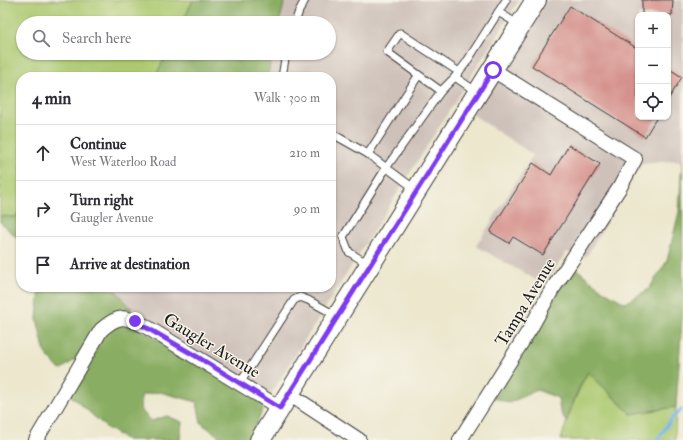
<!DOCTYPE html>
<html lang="en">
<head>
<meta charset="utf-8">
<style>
  body { margin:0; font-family:"IM FELL Double Pica",serif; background:#f7f7f7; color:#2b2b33 }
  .controls { position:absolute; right:12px; top:12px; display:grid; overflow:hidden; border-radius:8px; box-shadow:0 1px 3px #0004 }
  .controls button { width:36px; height:36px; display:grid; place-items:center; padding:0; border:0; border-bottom:1px solid #e1e1e2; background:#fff; color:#2b2b33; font:20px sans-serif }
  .stop { position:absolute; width:12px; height:12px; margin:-9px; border:3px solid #7c3aed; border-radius:50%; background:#fff }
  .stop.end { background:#7c3aed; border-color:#fff; box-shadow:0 1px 4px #0008 }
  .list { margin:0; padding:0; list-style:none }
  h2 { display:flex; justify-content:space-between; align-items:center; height:52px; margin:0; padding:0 16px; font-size:17px }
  h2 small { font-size:13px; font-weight:400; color:#7c7c81 }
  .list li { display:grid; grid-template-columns:26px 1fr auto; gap:12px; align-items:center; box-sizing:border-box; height:56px; padding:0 16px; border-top:1px solid #e1e1e2 }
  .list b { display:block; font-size:15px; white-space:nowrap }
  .list p { margin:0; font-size:13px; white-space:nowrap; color:#7c7c81 }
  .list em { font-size:13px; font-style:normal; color:#7c7c81 }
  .icon { flex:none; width:22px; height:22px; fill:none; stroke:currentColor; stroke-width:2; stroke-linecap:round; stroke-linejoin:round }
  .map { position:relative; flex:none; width:683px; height:440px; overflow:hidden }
  .search { position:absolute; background:#fff; box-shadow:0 1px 3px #0004; left:16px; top:16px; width:320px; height:44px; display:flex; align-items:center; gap:10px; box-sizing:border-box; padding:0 14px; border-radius:22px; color:#7c7c81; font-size:15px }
  .panel { position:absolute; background:#fff; box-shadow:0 1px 3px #0004; left:16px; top:72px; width:320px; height:220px; border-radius:16px }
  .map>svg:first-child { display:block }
  .industrial { fill:#cec1ba; fill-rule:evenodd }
  .green { fill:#acc96f; stroke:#647246 }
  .forest { fill:#89ad62; stroke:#52643f }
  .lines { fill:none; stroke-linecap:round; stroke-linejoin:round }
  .stream { stroke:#71b1e5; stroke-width:3.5 }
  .building { fill:#d5918c }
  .service-casing { stroke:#3b3a37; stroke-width:9 }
  .minor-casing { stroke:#3b3a37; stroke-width:16 }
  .secondary-casing { stroke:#3b3a37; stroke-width:22 }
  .service { stroke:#fff; stroke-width:7 }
  .minor { stroke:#fff; stroke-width:14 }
  .secondary { stroke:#fff; stroke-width:20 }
  .route { stroke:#7c3aed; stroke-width:5 }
  .labels { text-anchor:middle; stroke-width:3; stroke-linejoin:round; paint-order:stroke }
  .street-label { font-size:17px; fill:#1c1c1c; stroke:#f7f3e8 }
</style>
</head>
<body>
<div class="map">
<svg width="683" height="440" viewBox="0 0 683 440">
  <rect width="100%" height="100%" fill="#f7f3e8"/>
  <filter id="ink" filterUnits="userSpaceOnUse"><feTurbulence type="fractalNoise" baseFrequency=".025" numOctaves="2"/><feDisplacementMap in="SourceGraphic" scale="8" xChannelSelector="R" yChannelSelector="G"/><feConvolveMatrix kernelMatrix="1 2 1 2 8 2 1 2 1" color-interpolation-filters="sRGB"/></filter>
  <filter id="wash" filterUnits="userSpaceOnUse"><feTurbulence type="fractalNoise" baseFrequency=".012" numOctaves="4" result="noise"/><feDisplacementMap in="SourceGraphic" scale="16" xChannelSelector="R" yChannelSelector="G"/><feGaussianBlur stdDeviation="0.9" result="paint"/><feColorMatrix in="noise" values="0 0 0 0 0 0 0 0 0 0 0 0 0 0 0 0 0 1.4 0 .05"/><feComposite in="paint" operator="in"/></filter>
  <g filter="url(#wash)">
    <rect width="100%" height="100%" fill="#ece7cd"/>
    <!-- industrial -->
    <g class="industrial">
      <path d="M285,0h234l-252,400 -160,-108 3,-5h221v-210h-64l6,-24h56v-30h-50z"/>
      <path d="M544,0h139v160l-42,4 -55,93 -20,-5 -21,33 -69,-39 57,-91 -61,-41zM638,15h30v102h-30z"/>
    </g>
    <!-- green -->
    <g class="green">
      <path d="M0,0h193l-11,23h-159v30h144l-12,24h-134v130l-5,10 -16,-1z"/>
      <path d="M588,372l43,42 45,-7 -1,33h-114c7,-24 15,-46 27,-68z"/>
    </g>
    <!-- forest -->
    <g class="forest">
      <path d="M193,0h92l-6,23h-97z"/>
      <path d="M167,53h106l-6,24h-112z"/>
      <path d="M682,160l1,144 -7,103 -45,7 -43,-42 -10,18 -12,32 -6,-11 -2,-13 -21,-8 -28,13 -14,-5 79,-131 30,24 21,12 24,-14 18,-28 12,-49z"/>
      <path d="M21,207v35l-21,-20v-6l16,1z"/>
      <path d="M40,287h65l12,5 15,17 -12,9 147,82 -18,40h-25l-23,-17 -4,-21 -37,-10 -18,3 -2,14 11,12 16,-5 15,6 -2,18h-53l-20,-12 -37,-33 19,-45 -29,20 -15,-17 -8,-34z"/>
    </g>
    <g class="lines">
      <!-- stream -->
      <path class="stream" d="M657,440l15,-22 9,-8"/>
    </g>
    <g id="blocks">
      <!-- building -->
      <g class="building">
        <path d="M642,0h31l-1,15h-30z"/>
        <path d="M570,6l68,43v68h19l-12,20 -113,-71z"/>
        <path d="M668,68l14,9 -14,23z"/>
        <path d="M569,145l31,19 -57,91 -30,-18 -4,6 -19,-11 43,-69 18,12z"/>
      </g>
    </g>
  </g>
  <g filter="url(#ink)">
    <use href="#blocks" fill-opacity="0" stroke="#3b3a37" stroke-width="1"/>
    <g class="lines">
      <defs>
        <g id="service">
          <path d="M498,12l20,12"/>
          <path d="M295,23l4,-12 6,-11"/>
          <path d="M282,77l4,-24"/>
          <path d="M455,77l22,15"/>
          <path d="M441,91l-54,-39 13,-19 59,39"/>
          <path d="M331,133l37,21"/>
          <path d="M415,189l-47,-35 50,-78"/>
          <path d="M368,264l-19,-12 -6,-15 43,-69 55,-77 14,-14 11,-14 40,-63"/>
          <path d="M240,383l54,-83 6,-3 8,3 29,16"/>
        </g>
        <g id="minor">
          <path d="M289,394l70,46"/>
          <path d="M36,440l65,-110c18,-16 24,-14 44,-4l135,82"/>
          <path d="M460,440l70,-111 20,-36 70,-106 15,-28 -142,-89"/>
        </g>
        <path id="secondary" d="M260,440l276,-440"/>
      </defs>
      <!-- service casing -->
      <use href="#service" class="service-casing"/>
      <!-- minor casing -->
      <use href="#minor" class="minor-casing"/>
      <!-- secondary casing -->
      <use href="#secondary" class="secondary-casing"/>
      <!-- service -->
      <use href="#service" class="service"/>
      <!-- minor -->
      <use href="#minor" class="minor"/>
      <!-- secondary -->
      <use href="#secondary" class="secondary"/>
    </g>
  </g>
  <g class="lines" filter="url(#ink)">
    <!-- route -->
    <path class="route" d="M135,321l66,38 79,49 213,-338"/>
  </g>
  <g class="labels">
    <!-- street labels -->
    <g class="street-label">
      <text transform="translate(525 302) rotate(-59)" y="6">Tampa Avenue</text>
      <text transform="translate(212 345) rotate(31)" y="6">Gaugler Avenue</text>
    </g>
  </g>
</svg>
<div class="controls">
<button>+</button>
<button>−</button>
<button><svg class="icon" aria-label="locate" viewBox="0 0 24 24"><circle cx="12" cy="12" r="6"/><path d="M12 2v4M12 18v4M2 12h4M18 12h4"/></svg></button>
</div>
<div class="stop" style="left:493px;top:70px"></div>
<div class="stop end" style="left:135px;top:321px"></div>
<div class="search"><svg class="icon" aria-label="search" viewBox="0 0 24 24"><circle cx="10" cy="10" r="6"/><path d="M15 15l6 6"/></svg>Search here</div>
<section class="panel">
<h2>4 min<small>Walk · 300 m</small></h2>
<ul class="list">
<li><svg class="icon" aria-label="ahead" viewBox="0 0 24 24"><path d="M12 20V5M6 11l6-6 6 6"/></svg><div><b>Continue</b><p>West Waterloo Road</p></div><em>210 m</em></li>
<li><svg class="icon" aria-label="right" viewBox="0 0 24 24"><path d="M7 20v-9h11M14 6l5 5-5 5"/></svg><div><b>Turn right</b><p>Gaugler Avenue</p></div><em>90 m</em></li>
<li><svg class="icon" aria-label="arrive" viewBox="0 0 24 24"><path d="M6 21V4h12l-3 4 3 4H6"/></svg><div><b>Arrive at destination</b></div></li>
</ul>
</section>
</div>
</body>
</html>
